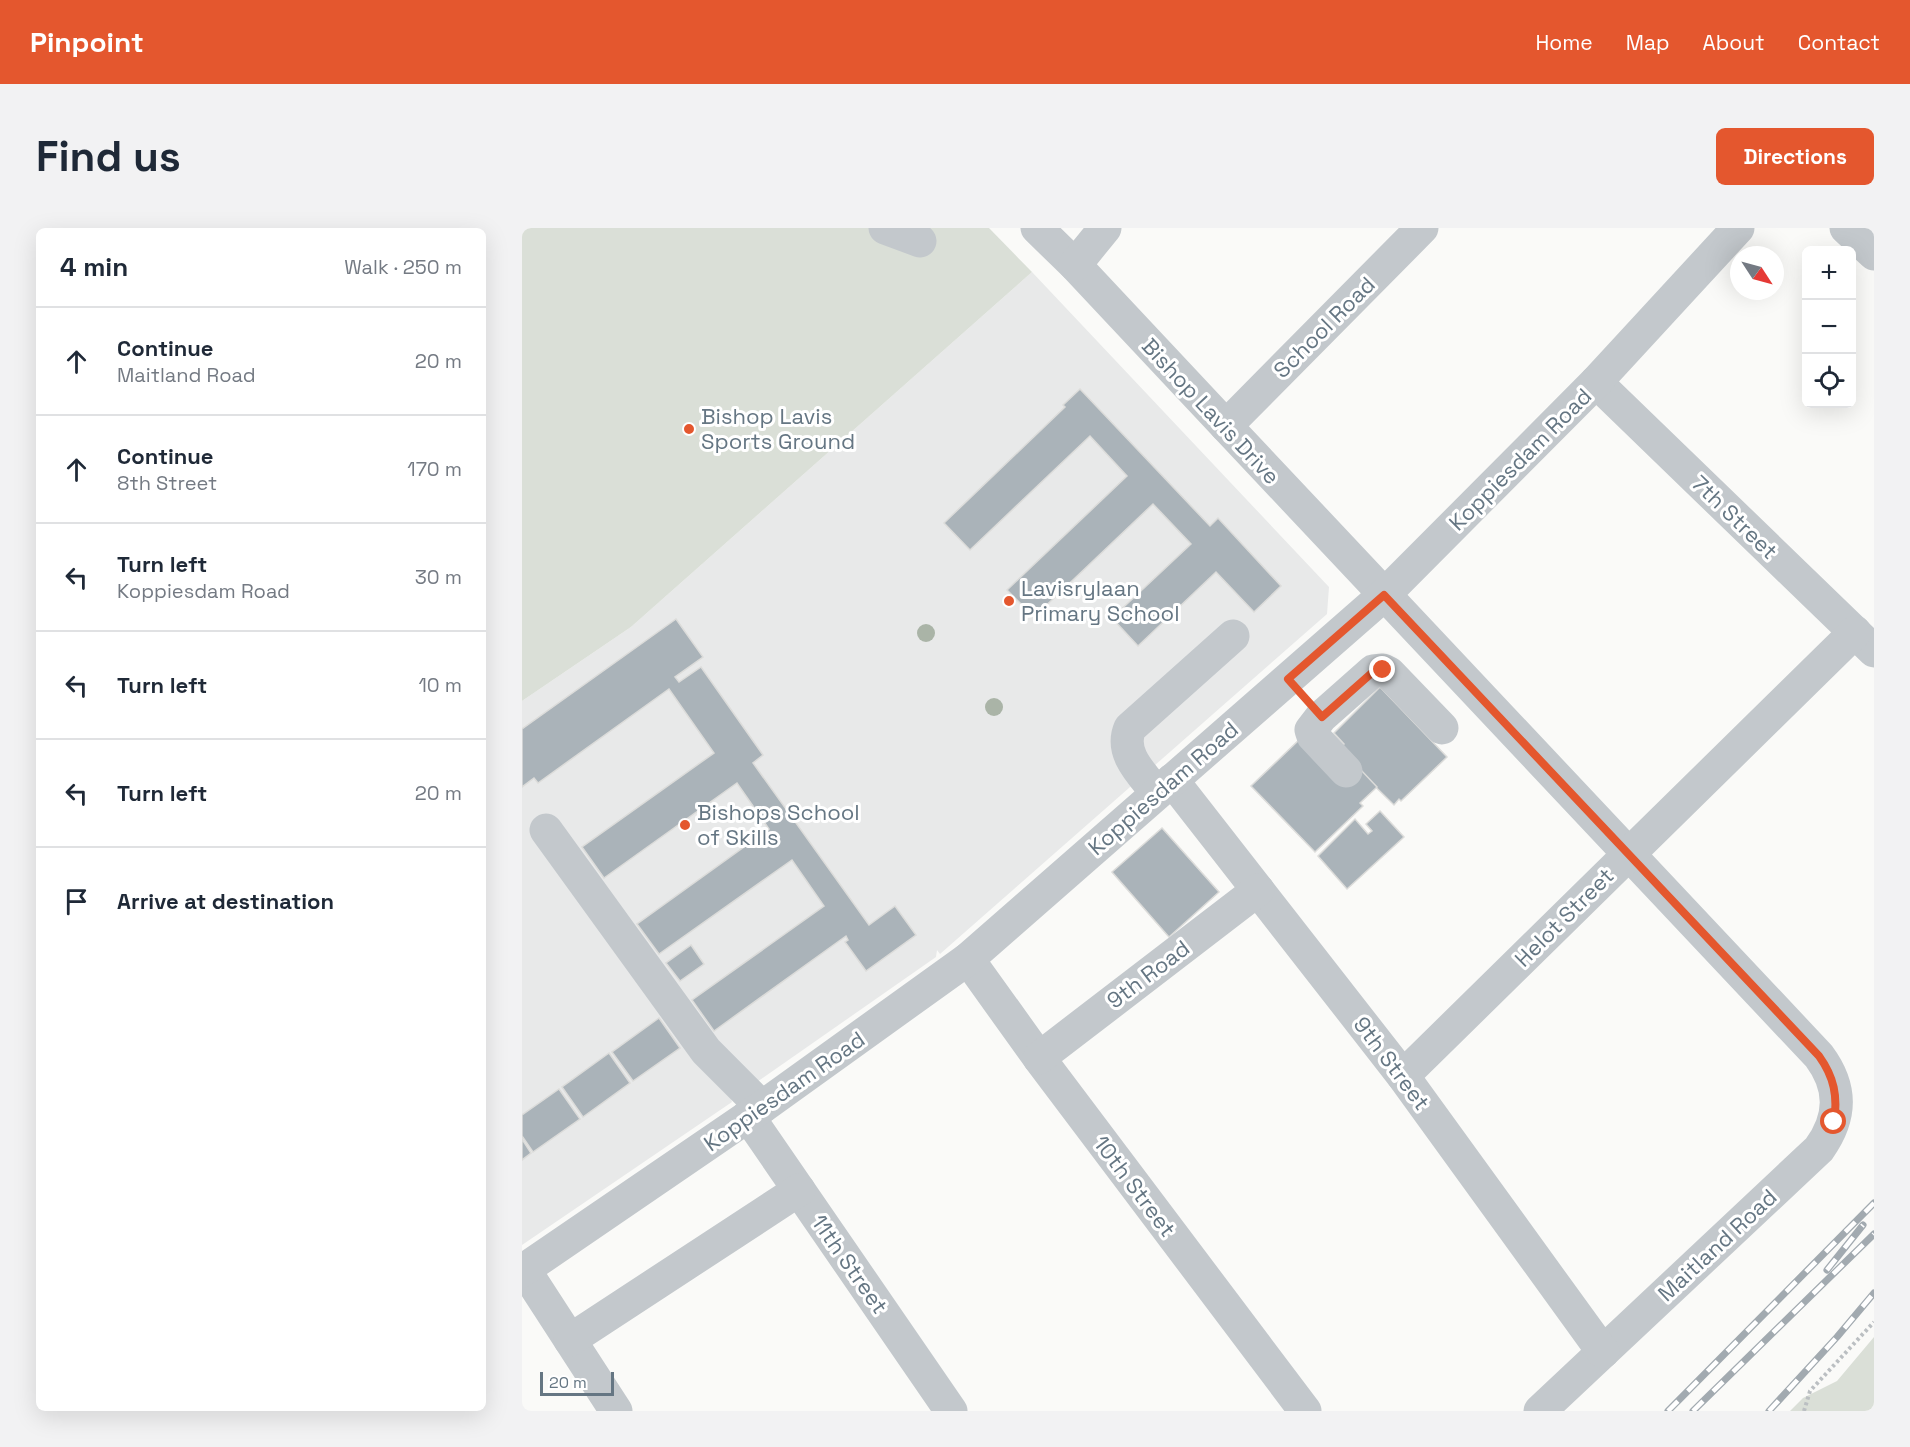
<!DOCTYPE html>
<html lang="en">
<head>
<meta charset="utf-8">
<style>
  body { margin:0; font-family:"Space Grotesk",sans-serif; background:#f2f2f3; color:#1f2937 }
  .controls { position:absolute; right:18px; top:18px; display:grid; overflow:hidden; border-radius:9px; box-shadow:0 6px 24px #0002 }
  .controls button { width:54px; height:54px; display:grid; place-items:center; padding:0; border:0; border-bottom:2px solid #e0e1e3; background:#fff; color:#1f2937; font:30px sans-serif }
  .compass { position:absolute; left:1208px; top:18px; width:54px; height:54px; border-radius:50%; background:#fff; box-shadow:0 6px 24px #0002; rotate:126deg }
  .scale { position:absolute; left:18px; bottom:15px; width:74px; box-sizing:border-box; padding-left:6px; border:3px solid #657683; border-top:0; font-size:16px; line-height:21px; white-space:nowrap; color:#657683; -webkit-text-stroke:4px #fff; paint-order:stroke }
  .stop { position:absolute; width:18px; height:18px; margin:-14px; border:4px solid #e4572e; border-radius:50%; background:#fff }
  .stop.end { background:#e4572e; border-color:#fff; box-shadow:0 2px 6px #0008 }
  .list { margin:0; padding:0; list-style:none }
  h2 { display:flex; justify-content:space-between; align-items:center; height:78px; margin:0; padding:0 24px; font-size:26px }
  h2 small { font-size:20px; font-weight:400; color:#747a83 }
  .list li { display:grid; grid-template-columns:39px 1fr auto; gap:18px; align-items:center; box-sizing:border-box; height:108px; padding:0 24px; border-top:2px solid #e0e1e3 }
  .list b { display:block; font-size:22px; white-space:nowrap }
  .list p { margin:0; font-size:20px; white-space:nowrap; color:#747a83 }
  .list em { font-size:20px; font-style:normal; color:#747a83 }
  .icon { flex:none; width:33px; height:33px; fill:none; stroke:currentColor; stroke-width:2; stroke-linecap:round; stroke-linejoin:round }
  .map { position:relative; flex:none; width:1352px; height:1183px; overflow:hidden; border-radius:9px }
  header { display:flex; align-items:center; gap:36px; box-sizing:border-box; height:84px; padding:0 30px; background:#e4572e; color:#fff }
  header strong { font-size:28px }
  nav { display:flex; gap:33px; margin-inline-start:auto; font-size:21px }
  .intro { display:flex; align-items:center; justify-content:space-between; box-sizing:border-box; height:144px; padding:0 36px }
  h1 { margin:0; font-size:42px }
  .button { padding:15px 27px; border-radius:9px; background:#e4572e; color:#fff; font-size:21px; font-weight:700 }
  main { display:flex; gap:36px; padding:0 36px }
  aside { flex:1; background:#fff; border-radius:9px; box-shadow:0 6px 24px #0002 }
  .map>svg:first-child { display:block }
  .built { fill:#e8e9e9 }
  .green { fill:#dadfd7 }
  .building { fill:#aab3b9; stroke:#dcdcda; stroke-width:1.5 }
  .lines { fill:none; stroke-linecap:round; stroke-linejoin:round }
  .path { stroke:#bbbfc2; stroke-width:4; stroke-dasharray:3 3; stroke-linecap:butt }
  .minor { stroke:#c3c8cc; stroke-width:33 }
  .rail-casing { stroke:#a2aab0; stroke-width:7 }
  .rail { stroke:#fff; stroke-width:4.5; stroke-dasharray:14; stroke-linecap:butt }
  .tree { fill:#aab4a7 }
  .route { stroke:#e4572e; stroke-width:8 }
  .poi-dot { fill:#e4572e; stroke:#fff; stroke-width:2 }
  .labels { text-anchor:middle; stroke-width:6; stroke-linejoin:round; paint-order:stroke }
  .street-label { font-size:22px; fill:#657683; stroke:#fff }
  .poi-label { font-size:22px; fill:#657683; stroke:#fff; text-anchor:start }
</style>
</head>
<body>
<header>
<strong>Pinpoint</strong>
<nav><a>Home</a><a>Map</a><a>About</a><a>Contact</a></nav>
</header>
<div class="intro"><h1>Find us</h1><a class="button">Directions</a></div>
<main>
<aside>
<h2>4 min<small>Walk · 250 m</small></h2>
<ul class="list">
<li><svg class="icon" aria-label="ahead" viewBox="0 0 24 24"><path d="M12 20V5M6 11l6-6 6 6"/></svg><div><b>Continue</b><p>Maitland Road</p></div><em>20 m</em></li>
<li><svg class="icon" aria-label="ahead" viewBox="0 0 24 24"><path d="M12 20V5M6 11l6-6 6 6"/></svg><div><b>Continue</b><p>8th Street</p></div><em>170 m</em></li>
<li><svg class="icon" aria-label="left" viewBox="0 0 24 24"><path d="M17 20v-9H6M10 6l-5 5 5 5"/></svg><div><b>Turn left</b><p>Koppiesdam Road</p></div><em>30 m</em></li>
<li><svg class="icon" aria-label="left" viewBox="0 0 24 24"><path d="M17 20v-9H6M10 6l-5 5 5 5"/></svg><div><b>Turn left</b></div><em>10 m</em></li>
<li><svg class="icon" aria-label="left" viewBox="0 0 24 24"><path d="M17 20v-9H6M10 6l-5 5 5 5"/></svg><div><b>Turn left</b></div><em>20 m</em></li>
<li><svg class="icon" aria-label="arrive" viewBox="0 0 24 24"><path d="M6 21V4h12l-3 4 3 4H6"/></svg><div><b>Arrive at destination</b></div></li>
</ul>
</aside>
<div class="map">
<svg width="1352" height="1183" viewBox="0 0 1352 1183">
  <rect width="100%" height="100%" fill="#fafaf8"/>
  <!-- built -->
  <path class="built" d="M510,44l297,315 -2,27 -387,340 -3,-4 -1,7 -179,125 -29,5 4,15 -210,143v-544l109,-74z"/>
  <!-- green -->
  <g class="green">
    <path d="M0,0h467l43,44 -401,355 -109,74z"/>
    <path d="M1352,1109v74h-84l13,-13 34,-17z"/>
  </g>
  <!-- building -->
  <g class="building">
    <path d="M558,161l130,137 8,-8 63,68 -27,26 -38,-40 -78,74 -26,-28 79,-74 -38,-40 -119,113 -27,-27 120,-114 -37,-40 -120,114 -26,-27 121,-116 -2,-2z"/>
    <path d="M154,391l27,38 -28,20 4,5 22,-15 62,88 -10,8 116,162 26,-19 21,29 -50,36 -21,-29 3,-2 -2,-4 -132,95 -22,-31 132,-94 -32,-46 -133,94 -22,-30 132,-95 -32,-46 -133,95 -22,-31 132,-94 -45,-64 -131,94 -4,-5 -12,9v-58z"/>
    <path d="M858,459l67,70 -46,44 -2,-2 -5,6 -56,-55 6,-6 -10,-11z"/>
    <path d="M778,511l61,31 16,17 -17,16 3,3 -48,46 -64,-66z"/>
    <path d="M858,583l24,26 -57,52 -29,-33 37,-37 13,15 4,-3 -6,-7z"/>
    <path d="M640,600l57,64 -50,45 -57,-65z"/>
    <path d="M169,717l13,19 -24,17 -14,-18z"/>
    <path d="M137,790l21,30 -47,33 -21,-29z"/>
    <path d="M87,825l21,30 -47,34 -21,-30z"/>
    <path d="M37,861l21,30 -47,33 -11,-16v-21z"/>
    <path d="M0,911l9,14 -9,7z"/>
  </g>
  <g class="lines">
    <!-- path -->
    <path class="path" d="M1282,1183l6,-20 64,-69"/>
    <!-- minor -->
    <g class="minor">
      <path d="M363,0l35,13"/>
      <path d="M515,0l38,37 151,161 593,630c23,31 23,61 0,93l-279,262"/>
      <path d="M1324,0l28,26"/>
      <path d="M553,37l30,-37"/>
      <path d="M1074,154l278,269"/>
      <path d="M704,198l196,-198"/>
      <path d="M824,543l-33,-35 -2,-6 10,-13 52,-46 10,-1 6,3 53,55"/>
      <path d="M650,552l231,296 200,276"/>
      <path d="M635,565c-15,-19 -38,-40 -27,-65l103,-92"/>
      <path d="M24,602l160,221 56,56"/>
      <path d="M446,731l71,99 266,353"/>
      <path d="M517,830l219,-168"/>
      <path d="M881,848l452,-444"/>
      <path d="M226,888l203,295"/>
      <path d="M2,1041l92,142"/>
      <path d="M0,1043l240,-164 206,-148 416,-364 212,-213 142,-154"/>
      <path d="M48,1112l229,-150"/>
    </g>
    <defs>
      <g id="rail">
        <path d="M1305,1042l36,-45"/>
        <path d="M1146,1183l206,-208"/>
        <path d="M1171,1183l181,-177"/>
        <path d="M1247,1183l68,-74 37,-44"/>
      </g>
    </defs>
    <!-- rail casing -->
    <use href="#rail" class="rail-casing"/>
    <!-- rail -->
    <use href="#rail" class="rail"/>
  </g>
  <!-- trees -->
  <g class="tree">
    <circle cx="404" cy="405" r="9"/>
    <circle cx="472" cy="479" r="9"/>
  </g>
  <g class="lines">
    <!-- route -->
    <path class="route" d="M861,442l-9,1 -52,46 -34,-38 96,-84 435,461c15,21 19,40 15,66"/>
  </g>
  <!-- markers -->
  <g class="poi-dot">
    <circle cx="167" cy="201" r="6"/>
    <circle cx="487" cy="373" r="6"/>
    <circle cx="163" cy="597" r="6"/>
  </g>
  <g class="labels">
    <!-- street labels -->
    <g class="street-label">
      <text transform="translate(802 99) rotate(-45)" y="8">School Road</text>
      <text transform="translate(689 183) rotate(47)" y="8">Bishop Lavis Drive</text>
      <text transform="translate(998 231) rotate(-45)" y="8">Koppiesdam Road</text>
      <text transform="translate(1213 289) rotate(44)" y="8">7th Street</text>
      <text transform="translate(641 560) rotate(-41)" y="8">Koppiesdam Road</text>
      <text transform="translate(1042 689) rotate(-45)" y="8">Helot Street</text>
      <text transform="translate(626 746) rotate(-37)" y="8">9th Road</text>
      <text transform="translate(870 835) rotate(53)" y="8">9th Street</text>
      <text transform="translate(262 863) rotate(-35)" y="8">Koppiesdam Road</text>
      <text transform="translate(613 958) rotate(53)" y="8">10th Street</text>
      <text transform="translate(1195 1017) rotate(-43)" y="8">Maitland Road</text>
      <text transform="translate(328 1036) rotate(55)" y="8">11th Street</text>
    </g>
    <!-- poi labels -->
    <g class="poi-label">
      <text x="179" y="196">Bishop Lavis<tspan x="179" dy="25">Sports Ground</tspan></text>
      <text x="499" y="368">Lavisrylaan<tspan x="499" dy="25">Primary School</tspan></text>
      <text x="175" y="592">Bishops School<tspan x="175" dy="25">of Skills</tspan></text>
    </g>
  </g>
</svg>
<div class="controls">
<button>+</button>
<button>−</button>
<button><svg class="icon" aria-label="locate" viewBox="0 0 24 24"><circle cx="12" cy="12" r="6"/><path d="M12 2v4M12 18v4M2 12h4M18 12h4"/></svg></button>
</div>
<svg class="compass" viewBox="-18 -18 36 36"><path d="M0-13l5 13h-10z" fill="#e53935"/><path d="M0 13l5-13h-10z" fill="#747a83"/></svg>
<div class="scale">20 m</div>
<div class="stop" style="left:1312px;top:894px"></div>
<div class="stop end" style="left:861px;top:442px"></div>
</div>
</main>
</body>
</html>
